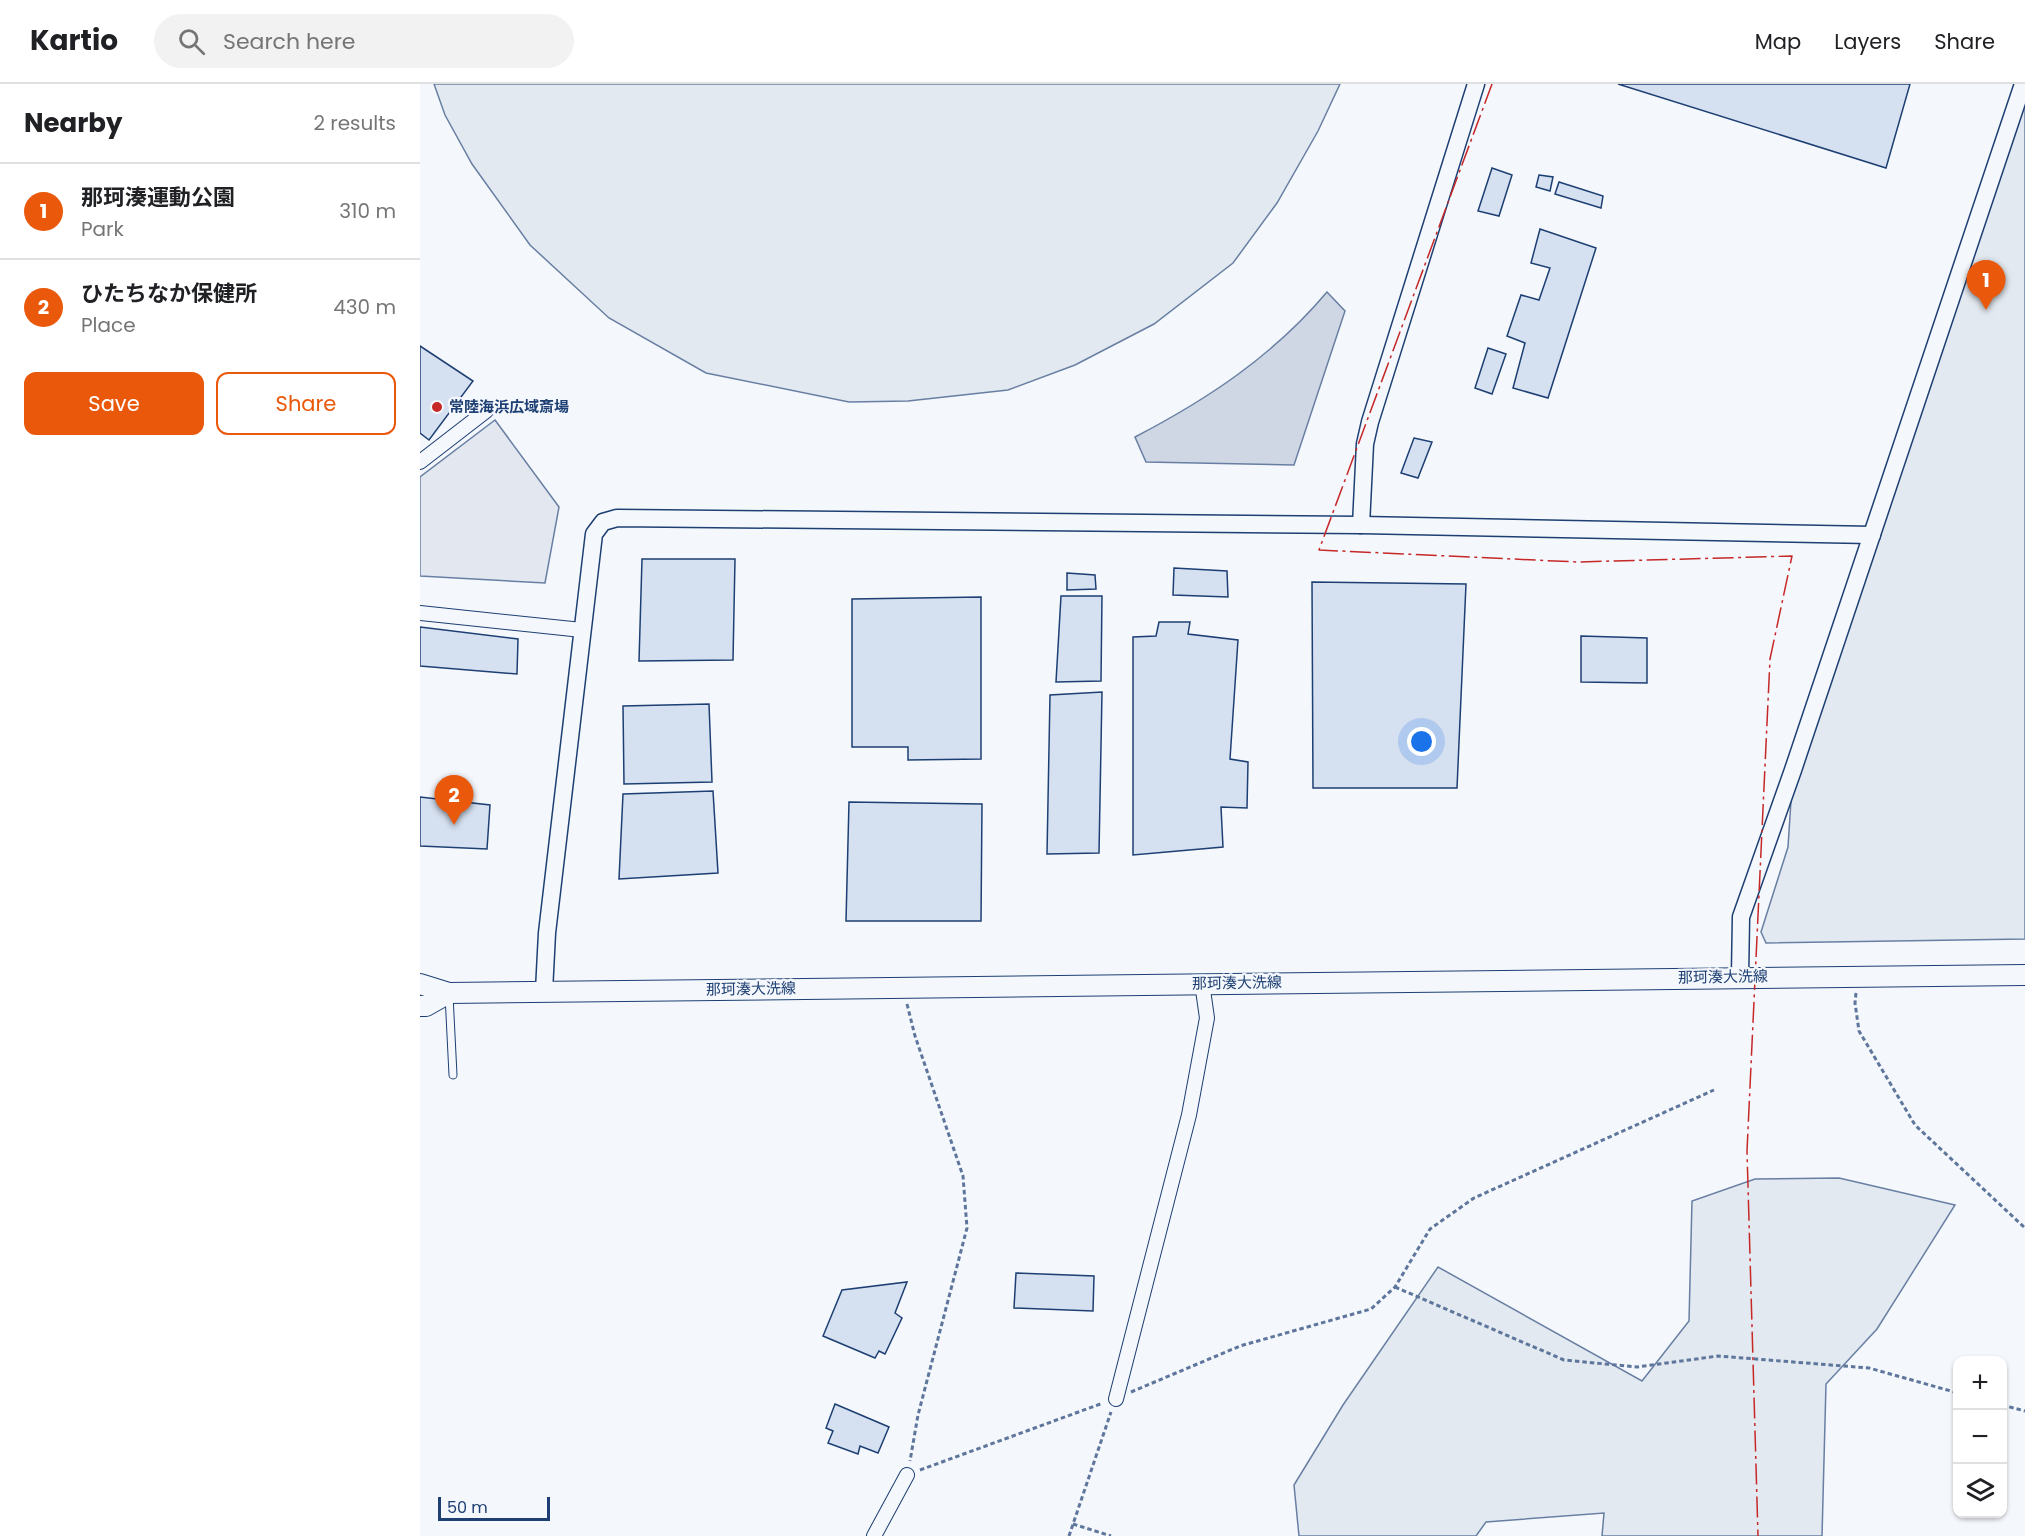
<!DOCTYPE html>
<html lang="en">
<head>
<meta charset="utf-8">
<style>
  body { margin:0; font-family:Poppins,"Noto Sans JP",sans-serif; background:#f2f2f2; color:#202124 }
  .controls { position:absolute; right:18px; bottom:18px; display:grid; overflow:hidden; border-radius:12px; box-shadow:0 2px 4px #0004 }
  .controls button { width:54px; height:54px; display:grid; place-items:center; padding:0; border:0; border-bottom:2px solid #e0e0e0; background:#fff; color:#202124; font:30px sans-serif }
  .scale { position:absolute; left:18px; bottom:15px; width:112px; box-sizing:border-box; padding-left:6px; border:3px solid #1d3f73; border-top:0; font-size:16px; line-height:21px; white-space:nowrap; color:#1d3f73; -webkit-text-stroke:4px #f4f7fb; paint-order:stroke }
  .you { position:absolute; left:1002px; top:658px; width:21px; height:21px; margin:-15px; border:4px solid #fff; border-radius:50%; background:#1a73e8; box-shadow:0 0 0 9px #1a73e833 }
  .badge { display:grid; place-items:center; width:39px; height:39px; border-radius:50%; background:#ea580c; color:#fff; font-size:20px; font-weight:700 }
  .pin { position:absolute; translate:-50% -50px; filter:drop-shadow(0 2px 3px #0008) }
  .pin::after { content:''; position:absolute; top:32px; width:21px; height:18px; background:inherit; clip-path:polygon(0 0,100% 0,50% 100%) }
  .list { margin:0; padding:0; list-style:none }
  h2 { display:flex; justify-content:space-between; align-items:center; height:78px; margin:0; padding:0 24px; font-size:26px }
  h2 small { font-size:20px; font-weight:400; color:#757577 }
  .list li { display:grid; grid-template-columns:39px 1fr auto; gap:18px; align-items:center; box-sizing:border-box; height:96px; padding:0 24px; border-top:2px solid #e0e0e0 }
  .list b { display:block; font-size:22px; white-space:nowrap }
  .list p { margin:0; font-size:20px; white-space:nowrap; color:#757577 }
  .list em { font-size:20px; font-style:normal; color:#757577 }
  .actions { display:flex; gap:12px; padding:18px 24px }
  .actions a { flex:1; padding:14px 0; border:2px solid #ea580c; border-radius:12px; text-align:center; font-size:21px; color:#ea580c }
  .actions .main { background:#ea580c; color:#fff }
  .icon { flex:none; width:33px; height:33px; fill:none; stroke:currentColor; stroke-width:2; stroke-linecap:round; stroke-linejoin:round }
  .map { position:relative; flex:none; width:1605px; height:1452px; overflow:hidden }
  header { display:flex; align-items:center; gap:36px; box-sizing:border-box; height:84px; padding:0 30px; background:#fff; border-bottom:2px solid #e0e0e0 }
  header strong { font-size:28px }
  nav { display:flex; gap:33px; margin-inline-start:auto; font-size:21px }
  .search { width:420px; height:54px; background:#f2f2f2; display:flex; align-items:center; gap:15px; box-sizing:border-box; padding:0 21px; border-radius:33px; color:#757577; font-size:22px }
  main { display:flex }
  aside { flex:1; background:#fff }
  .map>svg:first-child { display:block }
  .green { fill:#e3e9f0; stroke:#687fa3; stroke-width:1.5 }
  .parking { fill:#e3e8f0; stroke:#687fa3; stroke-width:1.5 }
  .water { fill:#cfd7e4; stroke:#687fa3; stroke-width:1.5 }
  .building { fill:#d5e0f0; stroke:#1d3f73; stroke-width:1.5 }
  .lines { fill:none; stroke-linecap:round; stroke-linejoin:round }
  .service-casing { stroke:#1d3f73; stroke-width:9 }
  .minor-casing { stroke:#1d3f73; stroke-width:16 }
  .tertiary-casing { stroke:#1d3f73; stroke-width:19 }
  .secondary-casing { stroke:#1d3f73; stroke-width:22 }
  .path { stroke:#5e769c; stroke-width:3; stroke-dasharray:4.5 3; stroke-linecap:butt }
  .service { stroke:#f4f7fb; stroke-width:7 }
  .minor { stroke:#f4f7fb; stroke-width:14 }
  .tertiary { stroke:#f4f7fb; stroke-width:16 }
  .secondary { stroke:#f4f7fb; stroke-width:20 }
  .power { stroke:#c62828; stroke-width:1.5; stroke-dasharray:21 4.5 3 4.5; stroke-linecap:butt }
  .poi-dot { fill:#c62828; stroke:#f4f7fb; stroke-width:2 }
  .labels { text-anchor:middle; stroke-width:4.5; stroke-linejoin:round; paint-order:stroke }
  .poi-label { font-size:15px; font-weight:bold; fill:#1d3f73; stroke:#f4f7fb; text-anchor:start }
  .street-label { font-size:15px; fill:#1d3f73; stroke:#f4f7fb }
</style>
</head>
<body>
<header>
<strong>Kartio</strong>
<div class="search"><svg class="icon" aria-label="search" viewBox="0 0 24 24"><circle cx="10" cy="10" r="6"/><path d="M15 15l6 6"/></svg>Search here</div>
<nav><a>Map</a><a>Layers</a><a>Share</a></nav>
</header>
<main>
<aside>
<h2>Nearby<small>2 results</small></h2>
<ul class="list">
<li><span class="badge">1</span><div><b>那珂湊運動公園</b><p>Park</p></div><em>310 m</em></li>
<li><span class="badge">2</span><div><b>ひたちなか保健所</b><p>Place</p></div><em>430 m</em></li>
</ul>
<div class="actions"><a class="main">Save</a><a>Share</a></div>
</aside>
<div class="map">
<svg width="1605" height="1452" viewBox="0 0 1605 1452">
  <rect width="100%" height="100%" fill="#f4f7fb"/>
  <!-- green -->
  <g class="green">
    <path d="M14,0h906l-22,47 -41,72 -44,60 -79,61 -79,41 -67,25 -100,11 -59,1 -143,-29 -97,-55 -79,-73 -58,-81 -27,-49z"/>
    <path d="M1605,0v855l-259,4 -5,-11 27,-85 5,-77z"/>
    <path d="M1419,1094l116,27 -78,124 -51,55 -4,152h-220l2,-23 -118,9 -10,14h-177l-5,-51 49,-80 95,-138 204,114 47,-60 3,-120 63,-22z"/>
  </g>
  <!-- parking -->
  <path class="parking" d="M75,336l64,87 -14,76 -125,-7v-99z"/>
  <!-- water -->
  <path class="water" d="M907,208l18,19 -51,154 -148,-3 -11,-25c73,-38 138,-81 192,-145z"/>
  <!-- building -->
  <g class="building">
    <path d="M1198,0h292l-24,84z"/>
    <path d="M1072,84l20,7 -13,41 -21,-5z"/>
    <path d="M1119,91l14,2 -3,14 -14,-4z"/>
    <path d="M1139,98l44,14 -2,12 -46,-14z"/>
    <path d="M1120,145l56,19 -48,150 -35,-10 12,-45 -18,-7 14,-41 18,5 11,-32 -19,-5z"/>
    <path d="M0,262l53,35 -44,59 -9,-7z"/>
    <path d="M1068,264l18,6 -14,40 -17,-6z"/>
    <path d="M994,354l18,4 -14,36 -17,-5z"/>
    <path d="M222,475h93l-2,101 -94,1z"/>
    <path d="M754,484l53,3 1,26 -55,-2z"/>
    <path d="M647,489l28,2 1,14 -29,1z"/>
    <path d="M892,498l154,2 -9,204h-144z"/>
    <path d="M641,512h41l-1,85 -45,1z"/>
    <path d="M561,513v162l-73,1v-13h-56v-148z"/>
    <path d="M739,538h31l-2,12 50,6 -8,119 18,3 -1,46 -26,-1 2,40 -90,8v-218l23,-1z"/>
    <path d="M0,543l98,12 -1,35 -97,-8z"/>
    <path d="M1161,552l66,2v45l-66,-1z"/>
    <path d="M682,608l-3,161 -52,1 3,-159z"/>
    <path d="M289,620l3,78 -88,2 -1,-78z"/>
    <path d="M293,707l5,82 -99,6 4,-85z"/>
    <path d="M0,713l70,8 -3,44 -67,-3z"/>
    <path d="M429,718l133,2 -1,117h-135z"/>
    <path d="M596,1189l78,3 -1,35 -79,-3z"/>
    <path d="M487,1198l-12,31 7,5 -17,36 -6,-3 -4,7 -52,-22 19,-46z"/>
    <path d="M415,1320l54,23 -11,26 -18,-7 -2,8 -30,-11 5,-12 -7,-3z"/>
  </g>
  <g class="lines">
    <defs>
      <path id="service" d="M29,911l4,80"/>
      <g id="minor">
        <path d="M0,378l66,-51"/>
        <path d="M0,529l162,17"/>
        <path d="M696,1315l73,-284 18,-97 -5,-35"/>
        <path d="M454,1452l33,-61"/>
      </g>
      <g id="tertiary">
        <path d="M941,441l4,-81 5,-22 106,-338"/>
        <path d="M1320,892l1,-59 52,-147 230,-686"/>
        <path d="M124,907l3,-58 47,-399 9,-12 14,-4 744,7 511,10"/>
      </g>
      <g id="secondary">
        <path d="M0,900l29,9 1576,-18"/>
        <path d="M0,922h6l23,-13"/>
      </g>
    </defs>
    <!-- service casing -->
    <use href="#service" class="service-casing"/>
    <!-- minor casing -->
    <use href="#minor" class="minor-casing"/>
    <!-- tertiary casing -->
    <use href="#tertiary" class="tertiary-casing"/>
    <!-- secondary casing -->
    <use href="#secondary" class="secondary-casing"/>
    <!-- path -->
    <g class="path">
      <path d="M1436,909l-1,10 4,28 56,94 110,103"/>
      <path d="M487,920l8,32 48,140 4,52 -49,187 -8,46"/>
      <path d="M975,1203l169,73 73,7 81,-11 151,12 89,25"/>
      <path d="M711,1308l109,-46 131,-37 24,-22 35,-58 44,-31 240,-108"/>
      <path d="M1582,1321l23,6"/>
      <path d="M500,1386l183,-67"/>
      <path d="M653,1440l38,12"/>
      <path d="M649,1452l42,-124"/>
    </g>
    <!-- service -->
    <use href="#service" class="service"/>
    <!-- minor -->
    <use href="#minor" class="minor"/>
    <!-- tertiary -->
    <use href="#tertiary" class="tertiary"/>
    <!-- secondary -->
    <use href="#secondary" class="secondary"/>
    <!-- power -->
    <path class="power" d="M1072,0l-173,466 258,12 215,-6 -22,103 -23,492 11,385"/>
  </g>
  <!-- markers -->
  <circle class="poi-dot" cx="17" cy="323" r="6"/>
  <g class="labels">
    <!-- poi labels -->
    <g class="poi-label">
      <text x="29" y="328">常陸海浜広域斎場</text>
    </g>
    <!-- street labels -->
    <g class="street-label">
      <text transform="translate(1303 893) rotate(-1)" y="5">那珂湊大洗線</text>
      <text transform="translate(817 899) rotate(-1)" y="5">那珂湊大洗線</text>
      <text transform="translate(331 905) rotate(-1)" y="5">那珂湊大洗線</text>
    </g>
  </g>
</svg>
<div class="controls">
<button>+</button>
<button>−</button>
<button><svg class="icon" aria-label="layers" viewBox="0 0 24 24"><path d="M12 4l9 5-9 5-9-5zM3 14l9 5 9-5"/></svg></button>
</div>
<div class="scale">50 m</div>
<div class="you"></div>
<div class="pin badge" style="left:1566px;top:226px">1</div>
<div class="pin badge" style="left:34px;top:741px">2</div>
</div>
</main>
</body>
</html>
